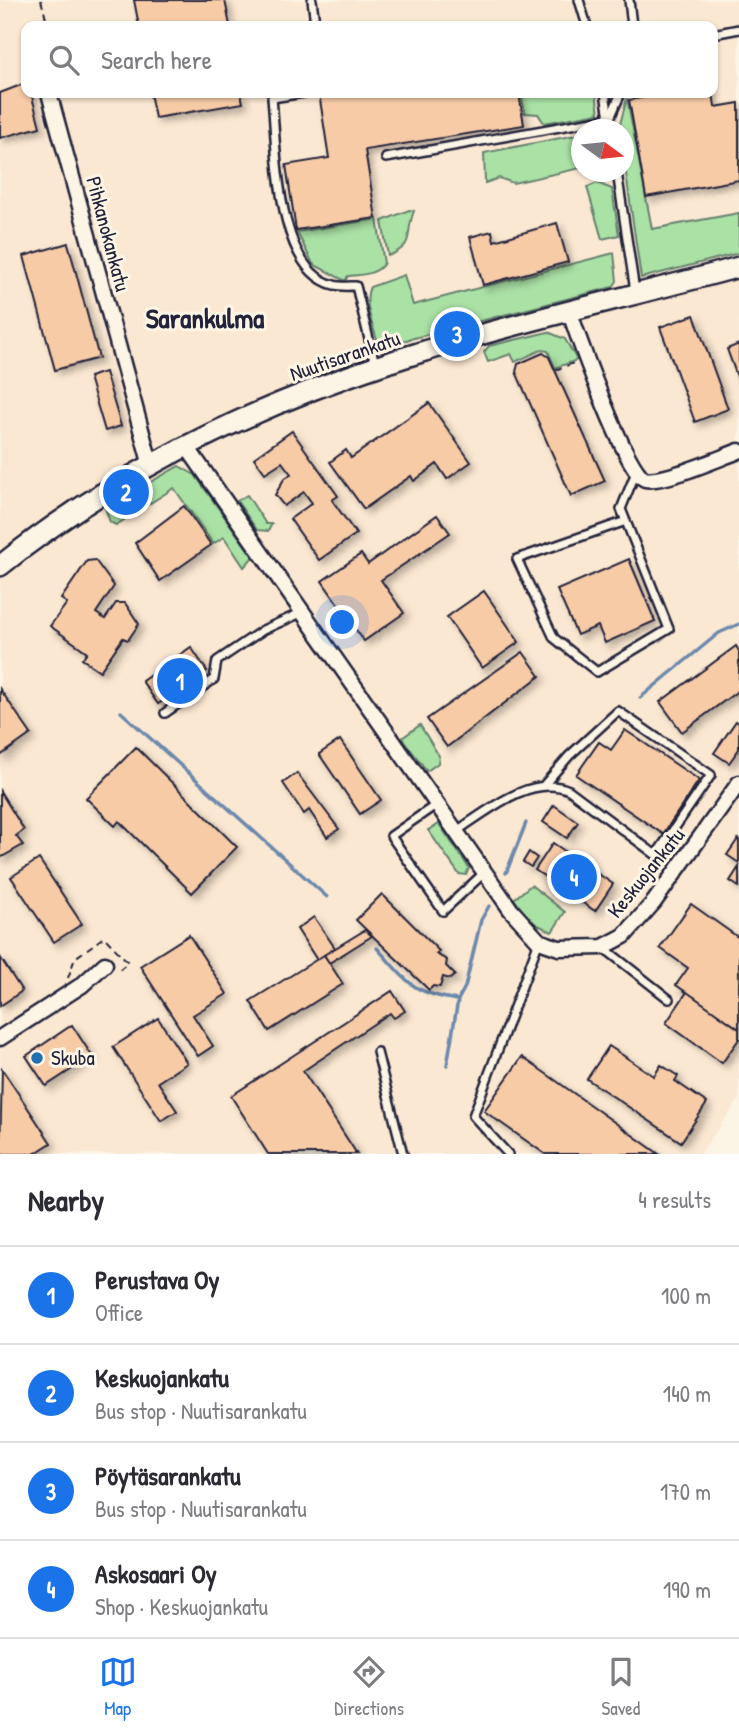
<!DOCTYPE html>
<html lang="en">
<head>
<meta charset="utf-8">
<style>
  body { margin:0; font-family:"Patrick Hand",sans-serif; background:#f7f7f7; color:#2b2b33 }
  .compass { position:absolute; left:571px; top:119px; width:63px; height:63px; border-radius:50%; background:#fff; box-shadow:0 2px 5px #0004; rotate:105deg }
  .you { position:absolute; left:343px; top:623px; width:24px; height:24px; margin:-18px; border:5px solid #fff; border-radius:50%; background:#1a73e8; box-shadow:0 0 0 10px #1a73e833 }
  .badge { display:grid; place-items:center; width:46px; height:46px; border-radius:50%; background:#1a73e8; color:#fff; font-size:23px; font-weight:700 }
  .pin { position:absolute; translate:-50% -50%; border:4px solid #fff; box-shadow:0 2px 7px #0006 }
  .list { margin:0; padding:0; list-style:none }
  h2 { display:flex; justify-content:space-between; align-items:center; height:91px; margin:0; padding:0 28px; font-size:30px }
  h2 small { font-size:23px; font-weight:400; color:#7c7c81 }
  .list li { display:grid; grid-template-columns:46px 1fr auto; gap:21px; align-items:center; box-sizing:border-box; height:98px; padding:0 28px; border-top:2px solid #e1e1e2 }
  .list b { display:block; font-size:26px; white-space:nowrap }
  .list p { margin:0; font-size:23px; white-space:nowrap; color:#7c7c81 }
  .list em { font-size:23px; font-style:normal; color:#7c7c81 }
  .icon { flex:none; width:38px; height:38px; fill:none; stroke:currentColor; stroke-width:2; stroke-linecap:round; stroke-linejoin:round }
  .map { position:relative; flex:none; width:739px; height:1154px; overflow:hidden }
  .search { position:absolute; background:#fff; box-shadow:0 2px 5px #0004; left:21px; right:21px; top:21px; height:77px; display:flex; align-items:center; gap:18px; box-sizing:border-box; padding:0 24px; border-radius:14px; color:#7c7c81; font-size:26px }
  .sheet { height:483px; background:#fff }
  nav { display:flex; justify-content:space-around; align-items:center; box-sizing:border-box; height:98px; border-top:2px solid #e1e1e2; background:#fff; font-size:19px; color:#7c7c81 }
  nav a { display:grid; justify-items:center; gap:4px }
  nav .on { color:#1a73e8 }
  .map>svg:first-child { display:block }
  .built { fill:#fbe8d2; fill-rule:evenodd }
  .green { fill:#aae1a5; stroke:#668270; stroke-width:2 }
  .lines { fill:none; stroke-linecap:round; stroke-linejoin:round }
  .stream { stroke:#6c89ad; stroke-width:3.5 }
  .building { fill:#f8cba7; stroke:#22223b; stroke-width:2; filter:url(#shadow) }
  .lane-casing { stroke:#22223b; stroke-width:12 }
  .street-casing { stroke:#22223b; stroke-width:19 }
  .secondary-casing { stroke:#22223b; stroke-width:24 }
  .path { stroke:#22223b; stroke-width:2; stroke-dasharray:7 5; stroke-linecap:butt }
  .lane { stroke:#fcf5e5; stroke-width:7 }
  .street { stroke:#fcf5e5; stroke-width:14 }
  .secondary { stroke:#fcf5e5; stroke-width:19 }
  .poi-dot { fill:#1f6fb2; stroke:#fcf5e5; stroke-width:2.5 }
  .labels { text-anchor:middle; stroke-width:6; stroke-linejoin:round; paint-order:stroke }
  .street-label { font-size:21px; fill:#22223b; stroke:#fcf5e5 }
  .poi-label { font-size:21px; fill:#22223b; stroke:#fcf5e5; text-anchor:start }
  .district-label { font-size:28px; font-weight:bold; fill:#22223b; stroke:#fcf5e5 }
</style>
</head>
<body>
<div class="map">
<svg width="739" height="1154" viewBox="0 0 739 1154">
  <defs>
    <filter id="shadow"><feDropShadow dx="4.5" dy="4.5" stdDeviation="3.5" flood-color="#0004"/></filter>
  </defs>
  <rect width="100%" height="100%" fill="#fcf5e5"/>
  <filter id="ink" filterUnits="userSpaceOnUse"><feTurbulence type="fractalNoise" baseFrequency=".0143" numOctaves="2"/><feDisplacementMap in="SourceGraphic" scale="14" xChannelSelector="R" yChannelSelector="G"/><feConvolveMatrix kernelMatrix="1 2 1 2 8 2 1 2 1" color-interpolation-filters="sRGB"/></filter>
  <g filter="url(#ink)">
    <!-- built -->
    <path class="built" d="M0,0h739v1100l-39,54h-700zM26,26h687v67h-687zM582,130h42v42h-42z"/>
    <!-- green -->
    <g class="green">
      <path d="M521,93h75l3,20 -55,10 -6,-9 -13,-1z"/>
      <path d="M627,98l25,131 87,-16v40l-98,25 -17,-118v-30l-5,-2z"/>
      <path d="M581,134v34l-68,15 -14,-5 -14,5 -1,-30z"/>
      <path d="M597,183l15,6 7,46 -17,4 -15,-52z"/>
      <path d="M409,210l5,1c-10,25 3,33 -26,45l-6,-35z"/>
      <path d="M377,219l7,44c-7,12 -24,12 -36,13l-3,5 -32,-17 -16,-32z"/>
      <path d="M614,253l3,28 -4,6 -234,60c-4,-17 -17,-44 -9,-60l34,-12 9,30z"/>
      <path d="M548,332l17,7 12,21 -22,8 -7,-17 -7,-1 -26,12 -4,-8 -23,8 -4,-10 5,-6z"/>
      <path d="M179,466l16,9 58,82 -9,10 -20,-30 -11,7 -39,-56 -58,37 -6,-3 -5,-14z"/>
      <path d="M247,495l19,29h6l-4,7 -11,-1 -20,-29z"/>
      <path d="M420,725l19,31 -1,7 -11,8 -25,-33z"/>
      <path d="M439,824l30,44 -3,7 -7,-1 -31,-44z"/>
      <path d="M531,885l34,27 -13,20 -22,-11 -16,-22z"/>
    </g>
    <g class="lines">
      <!-- stream -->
      <g class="stream">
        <path d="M640,698l79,-65 20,-9"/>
        <path d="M121,712l206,185"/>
        <path d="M506,873l20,-50"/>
        <path d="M377,948c31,34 33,44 80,52"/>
        <path d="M447,1065l11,-65 7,-13 16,-67 8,-14"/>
      </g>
    </g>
    <!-- building -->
    <g class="building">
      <path d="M134,0h91l5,26h-91z"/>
      <path d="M26,83v10h5l9,34 -40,11v-45z"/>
      <path d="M713,92l2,15 24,-4v77l-93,17 -17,-97 42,-7z"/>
      <path d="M150,93h91l2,10 -88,15z"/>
      <path d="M319,93h200l5,32 -159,25 11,68 -80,12 -10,-65 43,-7z"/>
      <path d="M557,223l11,39 -85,23 -13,-48 22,-6 2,10z"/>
      <path d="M68,243l31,115 -44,12 -31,-114z"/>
      <path d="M694,315l34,94 -33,13 -35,-95z"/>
      <path d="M739,344v38l-12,-33z"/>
      <path d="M543,353l6,4 56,124 -34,15 -55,-124 2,-8z"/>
      <path d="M105,372l16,54 -16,5 -16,-54z"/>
      <path d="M429,403l42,59 -24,17 -10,-15 -23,17 -3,-5 -47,33 -34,-47 16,-12 5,8z"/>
      <path d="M292,431l46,65 -6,4 24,34 -37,26 -29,-41 22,-16 -8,-11 -20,14 -9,-11 9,-16 7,-5 -9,-12 -17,11 -11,-15z"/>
      <path d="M184,506l27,39 -51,36 -25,-38z"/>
      <path d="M437,515l13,18 -69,47 23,33 -40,28 -42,-60 39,-27 7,10z"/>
      <path d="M629,559l26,62 -50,22 -7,-17 -21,9 -20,-45z"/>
      <path d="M95,560l19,26 -18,27 9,6 11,-16h9l14,21 -11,16 -5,-2 -23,33 -18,-12 5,-7 -37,-26 17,-23 -6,-4 26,-38z"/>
      <path d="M484,591l35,51 -37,26 -35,-51z"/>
      <path d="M736,646l3,5v39l-57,42 -22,-30z"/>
      <path d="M191,647l16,24 -49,33 -16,-23z"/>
      <path d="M523,652l17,24 -93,71 -20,-28z"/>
      <path d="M0,689l31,45 -31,22z"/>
      <path d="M736,721l3,2v26l-10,14 -15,-10z"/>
      <path d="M625,730l74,50 -36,54 -87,-59 23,-33 12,8z"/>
      <path d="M340,740l41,60 -21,14 -41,-60z"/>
      <path d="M136,747l101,100 -45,46 -73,-72 -4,5 -29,-28z"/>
      <path d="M297,773l42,56 -12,8 -18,-27 -5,4 -21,-31z"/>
      <path d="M0,791l24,39 -8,6 7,9 -23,13z"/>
      <path d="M554,805l24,17 -11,16 -24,-16z"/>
      <path d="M738,839l1,1v23l-12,-8z"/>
      <path d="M553,843l60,41 -18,27 -60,-41z"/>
      <path d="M529,852l8,6 -6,9 -8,-5z"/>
      <path d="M39,859l43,65 -28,18 -43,-65z"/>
      <path d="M739,867v20l-9,-6z"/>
      <path d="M382,894l57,57 -3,3 11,6 -1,6 9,9 -5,4 -7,-2 -3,10 -7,-1 -4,4 -73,-70z"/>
      <path d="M691,904l48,34v91l-63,-44 12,-17 -28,-20z"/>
      <path d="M314,917l21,31 -18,12 -20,-31z"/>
      <path d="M365,930l7,6 -43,27 -5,-8z"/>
      <path d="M189,935l38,59 -34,21 20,31 -15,10 -58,-90z"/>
      <path d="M324,955l19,29 -74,47 -19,-30z"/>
      <path d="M0,957l22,34 -22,15z"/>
      <path d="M392,991l13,20 -11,7 -4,-5 -87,58 54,83h-89l-37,-58z"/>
      <path d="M687,992l52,37v10l-17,24 -56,-40z"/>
      <path d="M158,1018l29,45 -29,19 19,29 -16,10 -48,-74z"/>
      <path d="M72,1025l20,31 -46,30 -20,-30z"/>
      <path d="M609,1046l45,30 7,-11 17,11 -3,5 32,22 -26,39 -94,-63z"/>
      <path d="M522,1057l26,18 111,79h-114l-61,-43z"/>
      <path d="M2,1069l49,74 -17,11h-34z"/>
    </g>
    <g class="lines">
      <defs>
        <g id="lane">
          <path d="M579,0l8,26"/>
          <path d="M629,0l3,26"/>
          <path d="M301,26l14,-3 -3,-23"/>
          <path d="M713,34l26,-5"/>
          <path d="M304,93l-32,5c5,49 3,172 62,187 7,2 16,1 22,1l19,78"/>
          <path d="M605,93l6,37"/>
          <path d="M386,158l224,-40 11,-25"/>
          <path d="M617,172l18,119"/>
          <path d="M626,521l-109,38 37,79 43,34 72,-43 -48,-120 15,-37"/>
          <path d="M165,713l49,-34 3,-18 46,-31 40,-18"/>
          <path d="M437,804l-46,32 52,75 42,-39"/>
          <path d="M457,831c31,-21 74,-57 112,-41l87,65 55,-80 -93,-64 -49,45 -25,29"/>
          <path d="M604,948l65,51"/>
          <path d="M377,1052l26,102"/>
          <path d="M508,1154l-35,-38 66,-175"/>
        </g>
        <g id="street">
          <path d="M49,93l102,373"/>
          <path d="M570,313c8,24 57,161 75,166 19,4 74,-21 94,-28"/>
          <path d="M187,447l324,463 28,31 20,7 44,-1 21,-11 30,-34 85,-119"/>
          <path d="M0,1038l82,-53 23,-21"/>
        </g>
        <path id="secondary" d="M0,566c93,-75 201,-133 312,-176 137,-54 285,-84 427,-123"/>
      </defs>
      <!-- lane casing -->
      <use href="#lane" class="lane-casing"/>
      <!-- street casing -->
      <use href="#street" class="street-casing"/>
      <!-- secondary casing -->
      <use href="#secondary" class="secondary-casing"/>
      <!-- path -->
      <g class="path">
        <path d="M41,0l7,26"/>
        <path d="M555,370l19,-7"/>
        <path d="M68,978l7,-20 29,-21 24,25 -10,9"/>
      </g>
      <!-- lane -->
      <use href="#lane" class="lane"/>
      <!-- street -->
      <use href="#street" class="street"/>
      <!-- secondary -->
      <use href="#secondary" class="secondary"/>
    </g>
  </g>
  <!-- markers -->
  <circle class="poi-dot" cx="37" cy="1058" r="7"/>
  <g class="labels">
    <!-- street labels -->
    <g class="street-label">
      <text transform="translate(108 234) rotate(75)" y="7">Pihkanokankatu</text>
      <text transform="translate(345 356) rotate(-19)" y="7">Nuutisarankatu</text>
      <text transform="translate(646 873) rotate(-51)" y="7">Keskuojankatu</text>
    </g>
    <!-- poi labels -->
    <g class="poi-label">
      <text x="51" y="1065">Skuba</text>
    </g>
    <!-- district labels -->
    <g class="district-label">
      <text x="205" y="328">Sarankulma</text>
    </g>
  </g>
</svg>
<svg class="compass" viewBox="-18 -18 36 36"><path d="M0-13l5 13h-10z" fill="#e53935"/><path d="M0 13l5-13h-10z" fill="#7c7c81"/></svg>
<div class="you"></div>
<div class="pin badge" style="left:180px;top:681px">1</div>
<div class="pin badge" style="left:126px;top:492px">2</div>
<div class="pin badge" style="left:457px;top:334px">3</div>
<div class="pin badge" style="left:574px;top:877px">4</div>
<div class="search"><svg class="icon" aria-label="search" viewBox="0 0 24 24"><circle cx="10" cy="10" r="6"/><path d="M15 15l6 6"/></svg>Search here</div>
</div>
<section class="sheet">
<h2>Nearby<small>4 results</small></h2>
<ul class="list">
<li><span class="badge">1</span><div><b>Perustava Oy</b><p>Office</p></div><em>100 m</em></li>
<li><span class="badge">2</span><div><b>Keskuojankatu</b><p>Bus stop · Nuutisarankatu</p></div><em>140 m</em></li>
<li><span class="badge">3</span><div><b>Pöytäsarankatu</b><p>Bus stop · Nuutisarankatu</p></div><em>170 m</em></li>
<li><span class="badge">4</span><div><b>Askosaari Oy</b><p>Shop · Keskuojankatu</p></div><em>190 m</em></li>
</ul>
</section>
<nav>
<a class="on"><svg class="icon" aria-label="map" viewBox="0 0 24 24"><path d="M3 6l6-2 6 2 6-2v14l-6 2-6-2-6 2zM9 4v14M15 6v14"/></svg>Map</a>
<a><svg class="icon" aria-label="directions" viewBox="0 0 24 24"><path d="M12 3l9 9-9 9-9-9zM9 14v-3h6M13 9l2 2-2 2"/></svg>Directions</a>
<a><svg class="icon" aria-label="saved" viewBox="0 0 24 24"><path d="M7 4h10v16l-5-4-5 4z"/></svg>Saved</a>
</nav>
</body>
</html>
